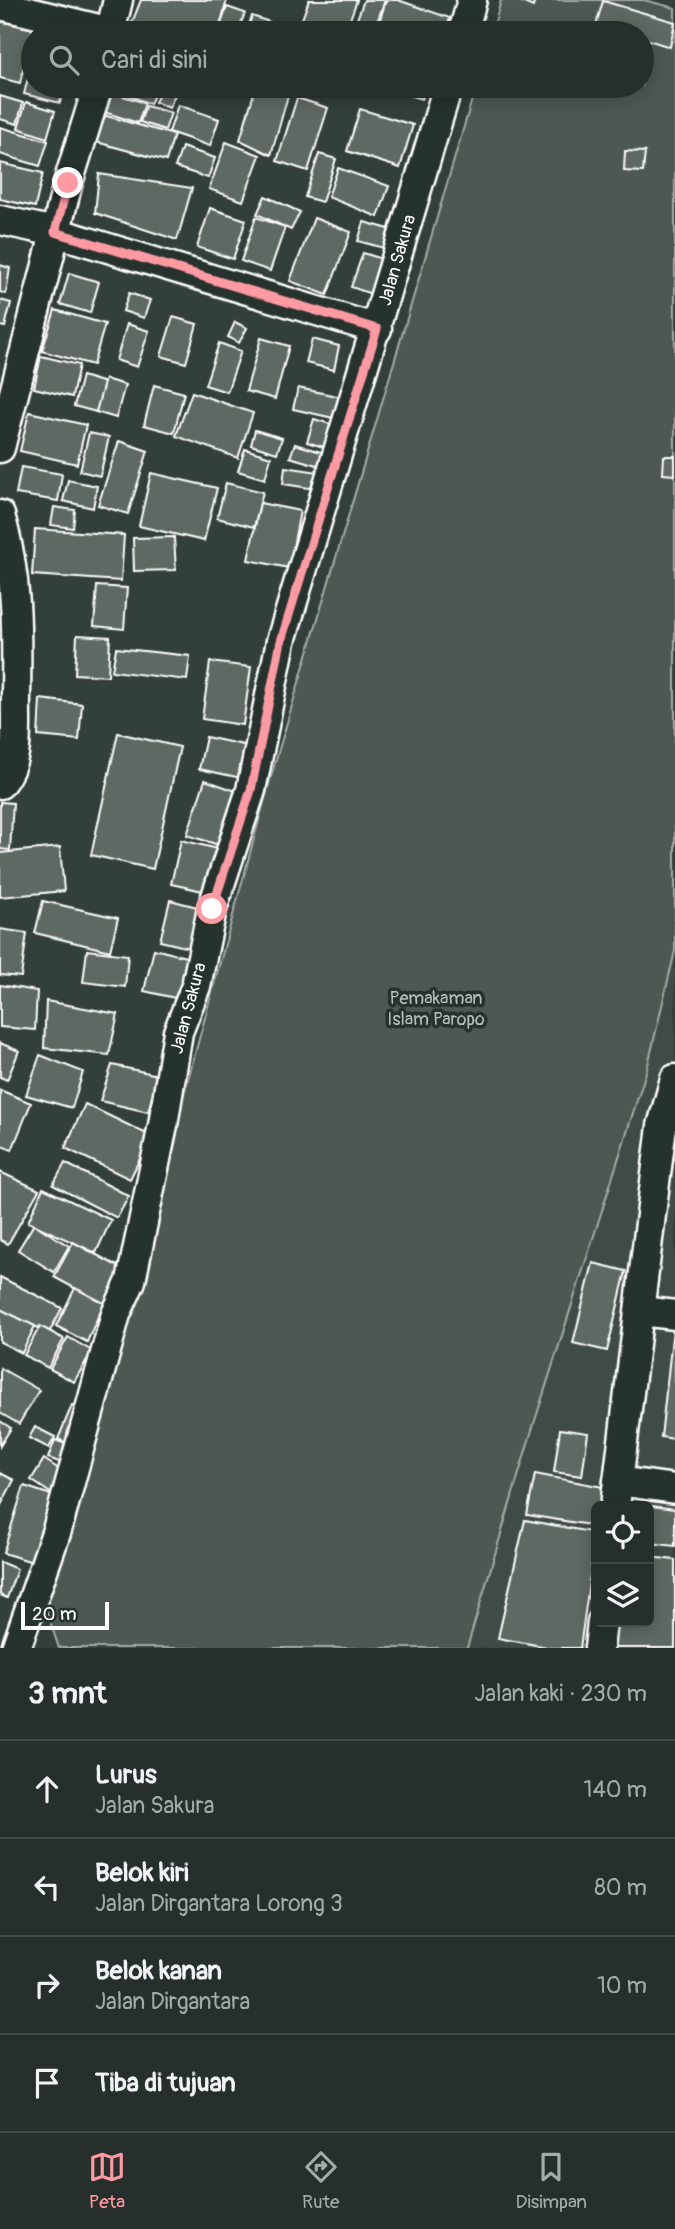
<!DOCTYPE html>
<html lang="id">
<head>
<meta charset="utf-8">
<style>
  body { margin:0; font-family:Pangolin,sans-serif; background:#2e3734; color:#f1f3f6 }
  .controls { position:absolute; right:21px; bottom:21px; display:grid; overflow:hidden; border-radius:10px; box-shadow:0 4px 18px #0003 }
  .controls button { width:63px; height:63px; display:grid; place-items:center; padding:0; border:0; border-bottom:2px solid #424a48; background:#262f2c; color:#f1f3f6; font:35px sans-serif }
  .scale { position:absolute; left:21px; bottom:18px; width:88px; box-sizing:border-box; padding-left:7px; border:4px solid #fff; border-top:0; font-size:19px; line-height:24px; white-space:nowrap; color:#fff; -webkit-text-stroke:5px #26332d; paint-order:stroke }
  .stop { position:absolute; width:21px; height:21px; margin:-16px; border:5px solid #ff9aa2; border-radius:50%; background:#fff }
  .stop.end { background:#ff9aa2; border-color:#fff; box-shadow:0 2px 7px #0008 }
  .list { margin:0; padding:0; list-style:none }
  h2 { display:flex; justify-content:space-between; align-items:center; height:91px; margin:0; padding:0 28px; font-size:30px }
  h2 small { font-size:23px; font-weight:400; color:#a4a9a9 }
  .list li { display:grid; grid-template-columns:46px 1fr auto; gap:21px; align-items:center; box-sizing:border-box; height:98px; padding:0 28px; border-top:2px solid #424a48 }
  .list b { display:block; font-size:26px; white-space:nowrap }
  .list p { margin:0; font-size:23px; white-space:nowrap; color:#a4a9a9 }
  .list em { font-size:23px; font-style:normal; color:#a4a9a9 }
  .icon { flex:none; width:38px; height:38px; fill:none; stroke:currentColor; stroke-width:2; stroke-linecap:round; stroke-linejoin:round }
  .map { position:relative; flex:none; width:675px; height:1648px; overflow:hidden }
  .search { position:absolute; background:#262f2c; box-shadow:0 4px 18px #0003; left:21px; right:21px; top:21px; height:77px; display:flex; align-items:center; gap:18px; box-sizing:border-box; padding:0 24px; border-radius:38px; color:#a4a9a9; font-size:26px }
  .sheet { height:483px; background:#262f2c }
  nav { display:flex; justify-content:space-around; align-items:center; box-sizing:border-box; height:98px; border-top:2px solid #424a48; background:#262f2c; font-size:19px; color:#a4a9a9 }
  nav a { display:grid; justify-items:center; gap:4px }
  nav .on { color:#ff9aa2 }
  .map>svg:first-child { display:block }
  .built { fill:#404c47; fill-rule:evenodd }
  .green { fill:#4d5853; stroke:#a6aca9; stroke-width:2 }
  .building { fill:#5f6964; stroke:#fff; stroke-width:2 }
  .lines { fill:none; stroke-linecap:round; stroke-linejoin:round }
  .minor-casing { stroke:#fff; stroke-width:33 }
  .minor { stroke:#26332d; stroke-width:28 }
  .route { stroke:#ff9aa2; stroke-width:9 }
  .labels { text-anchor:middle; stroke-width:7; stroke-linejoin:round; paint-order:stroke }
  .street-label { font-size:18px; fill:#fff; stroke:#26332d }
  .park-label { font-size:18px; fill:#b8bcba; stroke:#26332d }
</style>
</head>
<body>
<div class="map">
<svg width="675" height="1648" viewBox="0 0 675 1648">
  <rect width="100%" height="100%" fill="#333f3a"/>
  <filter id="ink" filterUnits="userSpaceOnUse"><feTurbulence type="fractalNoise" baseFrequency=".0143" numOctaves="2"/><feDisplacementMap in="SourceGraphic" scale="14" xChannelSelector="R" yChannelSelector="G"/><feConvolveMatrix kernelMatrix="1 2 1 2 8 2 1 2 1" color-interpolation-filters="sRGB"/></filter>
  <g filter="url(#ink)">
    <!-- built -->
    <path class="built" d="M675,951v697h-208l65,-218 115,-361zM596,1506h53v116h-53z"/>
    <!-- green -->
    <path class="green" d="M501,0h143l31,8v943l-28,118 -115,361 -65,218h-408l-15,-44 228,-831 204,-687h166v-53h-150z"/>
    <!-- building -->
    <g class="building">
      <path d="M141,0h86l-9,33h-90z"/>
      <path d="M309,0h48l-12,33h-48z"/>
      <path d="M364,0h21l-12,33h-21z"/>
      <path d="M386,0h12l52,18 -5,15h-69z"/>
      <path d="M517,0h18l-2,7z"/>
      <path d="M603,1l72,21 -5,25 -28,-9v-5h-18l-28,-8z"/>
      <path d="M227,7l18,6 -8,20 -17,-6z"/>
      <path d="M252,16l21,7 -5,10h-22z"/>
      <path d="M0,21l33,8 -13,54 -20,-5z"/>
      <path d="M33,57v29h32l-5,17 -36,-9z"/>
      <path d="M123,86h35l-8,18 -29,-12z"/>
      <path d="M163,86h16l-10,22 -14,-6z"/>
      <path d="M256,86l33,6 -18,63 -31,-15z"/>
      <path d="M305,86h16l-5,11 -13,-6z"/>
      <path d="M378,86h49l-5,13z"/>
      <path d="M104,90l41,13 -7,20 -40,-13z"/>
      <path d="M0,96l23,7 -6,21 -17,-5z"/>
      <path d="M297,98l31,10 -20,63 -31,-10z"/>
      <path d="M26,102l29,9 -8,27 -29,-10z"/>
      <path d="M178,105l41,14 -9,27 -41,-14z"/>
      <path d="M146,106l25,7 -6,17 -25,-8z"/>
      <path d="M360,109l53,16 -13,43 -53,-17z"/>
      <path d="M96,113l78,22 -8,26 -77,-21z"/>
      <path d="M0,127l48,14 -8,25 -40,-12z"/>
      <path d="M226,142l34,13 -17,46 -34,-12z"/>
      <path d="M182,147l33,11 -7,20 -33,-11z"/>
      <path d="M625,151l20,1 -2,20 -19,-1z"/>
      <path d="M319,154l17,5 -14,43 -17,-5z"/>
      <path d="M0,163l43,10 -8,34 -35,-8z"/>
      <path d="M338,168l51,18 -11,31 -50,-20z"/>
      <path d="M99,174l93,14 -15,52 -82,-27z"/>
      <path d="M265,196l35,16 -9,18 -34,-16z"/>
      <path d="M210,208l36,12 -13,39 -36,-12z"/>
      <path d="M256,217l29,10 -15,44 -29,-10z"/>
      <path d="M314,218l37,14 -24,63 -37,-14z"/>
      <path d="M364,222l25,7 -5,19 -26,-7z"/>
      <path d="M363,253l26,8 -12,35 -26,-9z"/>
      <path d="M0,265l10,3 -4,26 -6,-2z"/>
      <path d="M69,273l30,9 -9,31 -30,-9z"/>
      <path d="M129,293l21,7 -6,18 -21,-7z"/>
      <path d="M0,300l11,3 -6,24 -5,-1z"/>
      <path d="M55,310l50,14 -12,41 -51,-14z"/>
      <path d="M173,317l24,7 -11,39 -25,-7z"/>
      <path d="M235,322l12,6 -8,15 -11,-6z"/>
      <path d="M127,324l22,7 -12,36 -21,-7z"/>
      <path d="M261,338l28,8 -14,53 -29,-8z"/>
      <path d="M312,339l27,7 -5,24 -28,-7z"/>
      <path d="M219,343l22,8 -14,41 -22,-7z"/>
      <path d="M41,356l38,9 -7,32 -38,-9z"/>
      <path d="M82,376l23,7 -9,29 -22,-6z"/>
      <path d="M105,379l20,6 -9,33 -20,-6z"/>
      <path d="M154,385l30,8 -10,40 -30,-8z"/>
      <path d="M298,388l44,9 -4,22 -45,-10z"/>
      <path d="M192,392l61,21 -15,45 -62,-22z"/>
      <path d="M29,412l57,13 -9,39 -57,-13z"/>
      <path d="M314,419l26,8 -7,23 -26,-8z"/>
      <path d="M255,430l27,8 -5,15 -26,-8z"/>
      <path d="M89,433l20,4 -9,39 -20,-5z"/>
      <path d="M119,441l29,10 -20,63 -30,-9z"/>
      <path d="M295,444l29,9 -4,13 -30,-9z"/>
      <path d="M245,449l26,8 -6,22 -27,-8z"/>
      <path d="M664,456h11v19l-12,-1z"/>
      <path d="M21,467l41,7 -4,27 -42,-7z"/>
      <path d="M285,467l34,5 -3,17 -33,-5z"/>
      <path d="M151,473l66,15 -13,53 -65,-15z"/>
      <path d="M68,480l29,6 -4,22 -30,-7z"/>
      <path d="M226,483l37,9 -9,35 -37,-9z"/>
      <path d="M260,503l40,8 -11,57 -41,-8z"/>
      <path d="M54,507l21,3 -2,18 -22,-3z"/>
      <path d="M35,529l89,6 -3,46 -89,-6z"/>
      <path d="M174,537l2,33 -42,1 -1,-33z"/>
      <path d="M97,586l30,2 -3,41 -30,-3z"/>
      <path d="M77,635l33,2 -2,39 -33,-2z"/>
      <path d="M116,648l74,8 -3,24 -75,-9z"/>
      <path d="M210,662l41,5 -8,58 -41,-6z"/>
      <path d="M40,699l42,5 -3,36 -41,-4z"/>
      <path d="M118,733l62,14 -27,122 -62,-14z"/>
      <path d="M206,737l47,10 -7,32 -47,-10z"/>
      <path d="M205,780l37,13 -17,54 -38,-12z"/>
      <path d="M0,802l13,1 -3,47 -10,-1z"/>
      <path d="M181,840l41,10 -10,43 -41,-9z"/>
      <path d="M60,847l4,44 -64,6v-44z"/>
      <path d="M170,900l35,9 -11,40 -34,-8z"/>
      <path d="M43,901l75,17 -8,33 -75,-18z"/>
      <path d="M0,929l27,4 -6,44 -21,-2z"/>
      <path d="M154,949l40,10 -10,41 -40,-9z"/>
      <path d="M87,950l41,5 -3,32 -42,-5z"/>
      <path d="M0,985l37,6 -2,39 -35,-3z"/>
      <path d="M46,1001l72,13 -9,41 -65,-7z"/>
      <path d="M0,1043l19,8 -12,29 -7,-3z"/>
      <path d="M40,1055l43,17 -11,36 -46,-13z"/>
      <path d="M112,1065l46,10 -10,37 -48,-11z"/>
      <path d="M0,1090l31,13 -19,47 -12,-5z"/>
      <path d="M85,1104l66,32 -21,43 -65,-31z"/>
      <path d="M65,1163l64,33 -12,22 -64,-33z"/>
      <path d="M0,1172l39,18 -31,54 -8,-4z"/>
      <path d="M43,1188l68,32 -15,33 -68,-31z"/>
      <path d="M34,1224l35,22 -15,26 -36,-22z"/>
      <path d="M73,1242l57,31 -19,35 -57,-31z"/>
      <path d="M593,1263l33,8 -19,80 -34,-8z"/>
      <path d="M0,1277l62,31 -13,25 -49,-23z"/>
      <path d="M75,1288l29,15 -17,39 -31,-16z"/>
      <path d="M0,1309l35,17 -13,27 -22,-11z"/>
      <path d="M674,1320l1,1v118l-14,-2z"/>
      <path d="M40,1326l24,13 -16,29 -24,-13z"/>
      <path d="M68,1337l24,14 -18,31 -24,-13z"/>
      <path d="M0,1368l39,22 -20,34 -19,-11z"/>
      <path d="M72,1405l15,6 -15,35 -14,-7z"/>
      <path d="M0,1421l11,7 -11,18z"/>
      <path d="M35,1427l20,10 -6,11 -20,-10z"/>
      <path d="M560,1429l28,4 -6,43 -28,-4z"/>
      <path d="M55,1440l19,7 -7,18 -19,-7z"/>
      <path d="M44,1459l22,15 -14,20 -21,-14z"/>
      <path d="M0,1473l14,7 -14,27z"/>
      <path d="M535,1474l68,13 -3,19h-4v20l-69,-11z"/>
      <path d="M24,1486l33,11 -21,66 -33,-10z"/>
      <path d="M621,1502l54,7v37l-26,-3v-37h-29z"/>
      <path d="M525,1520l71,13 -16,115h-28l-54,-10z"/>
      <path d="M649,1557l26,3v88h-69l3,-26h40z"/>
      <path d="M0,1562l17,7 -10,29 -7,-3z"/>
    </g>
    <g class="lines">
      <defs>
        <g id="minor">
          <path d="M0,5l111,27"/>
          <path d="M110,33l8,-33"/>
          <path d="M463,33l9,-33"/>
          <path d="M0,220l55,12 322,97"/>
          <path d="M0,448l68,-265 30,-97"/>
          <path d="M0,515c18,61 17,118 16,181 -1,32 5,62 -16,88"/>
          <path d="M641,1311l34,4"/>
          <path d="M618,1481l57,8"/>
          <path d="M615,1506l47,-380 13,-47"/>
          <path d="M16,1648l41,-118 59,-216 15,-33 32,-156 15,-93 18,-46 16,-77 39,-119 30,-149 167,-555"/>
          <path d="M599,1648l3,-26"/>
        </g>
      </defs>
      <!-- minor casing -->
      <use href="#minor" class="minor-casing"/>
      <!-- minor -->
      <use href="#minor" class="minor"/>
    </g>
  </g>
  <g class="lines" filter="url(#ink)">
    <!-- route -->
    <path class="route" d="M68,183l-13,49 322,97 -96,312 -30,149 -39,119"/>
  </g>
  <g class="labels">
    <!-- street labels -->
    <g class="street-label">
      <text transform="translate(397 260) rotate(-74)" y="6">Jalan Sakura</text>
      <text transform="translate(188 1008) rotate(-75)" y="6">Jalan Sakura</text>
    </g>
    <!-- park labels -->
    <g class="park-label">
      <text x="436" y="1004">Pemakaman<tspan x="436" dy="21">Islam Paropo</tspan></text>
    </g>
  </g>
</svg>
<div class="controls">
<button><svg class="icon" aria-label="locate" viewBox="0 0 24 24"><circle cx="12" cy="12" r="6"/><path d="M12 2v4M12 18v4M2 12h4M18 12h4"/></svg></button>
<button><svg class="icon" aria-label="layers" viewBox="0 0 24 24"><path d="M12 4l9 5-9 5-9-5zM3 14l9 5 9-5"/></svg></button>
</div>
<div class="scale">20 m</div>
<div class="stop" style="left:212px;top:909px"></div>
<div class="stop end" style="left:68px;top:183px"></div>
<div class="search"><svg class="icon" aria-label="search" viewBox="0 0 24 24"><circle cx="10" cy="10" r="6"/><path d="M15 15l6 6"/></svg>Cari di sini</div>
</div>
<section class="sheet">
<h2>3 mnt<small>Jalan kaki · 230 m</small></h2>
<ul class="list">
<li><svg class="icon" aria-label="ahead" viewBox="0 0 24 24"><path d="M12 20V5M6 11l6-6 6 6"/></svg><div><b>Lurus</b><p>Jalan Sakura</p></div><em>140 m</em></li>
<li><svg class="icon" aria-label="left" viewBox="0 0 24 24"><path d="M17 20v-9H6M10 6l-5 5 5 5"/></svg><div><b>Belok kiri</b><p>Jalan Dirgantara Lorong 3</p></div><em>80 m</em></li>
<li><svg class="icon" aria-label="right" viewBox="0 0 24 24"><path d="M7 20v-9h11M14 6l5 5-5 5"/></svg><div><b>Belok kanan</b><p>Jalan Dirgantara</p></div><em>10 m</em></li>
<li><svg class="icon" aria-label="arrive" viewBox="0 0 24 24"><path d="M6 21V4h12l-3 4 3 4H6"/></svg><div><b>Tiba di tujuan</b></div></li>
</ul>
</section>
<nav>
<a class="on"><svg class="icon" aria-label="map" viewBox="0 0 24 24"><path d="M3 6l6-2 6 2 6-2v14l-6 2-6-2-6 2zM9 4v14M15 6v14"/></svg>Peta</a>
<a><svg class="icon" aria-label="directions" viewBox="0 0 24 24"><path d="M12 3l9 9-9 9-9-9zM9 14v-3h6M13 9l2 2-2 2"/></svg>Rute</a>
<a><svg class="icon" aria-label="saved" viewBox="0 0 24 24"><path d="M7 4h10v16l-5-4-5 4z"/></svg>Disimpan</a>
</nav>
</body>
</html>
